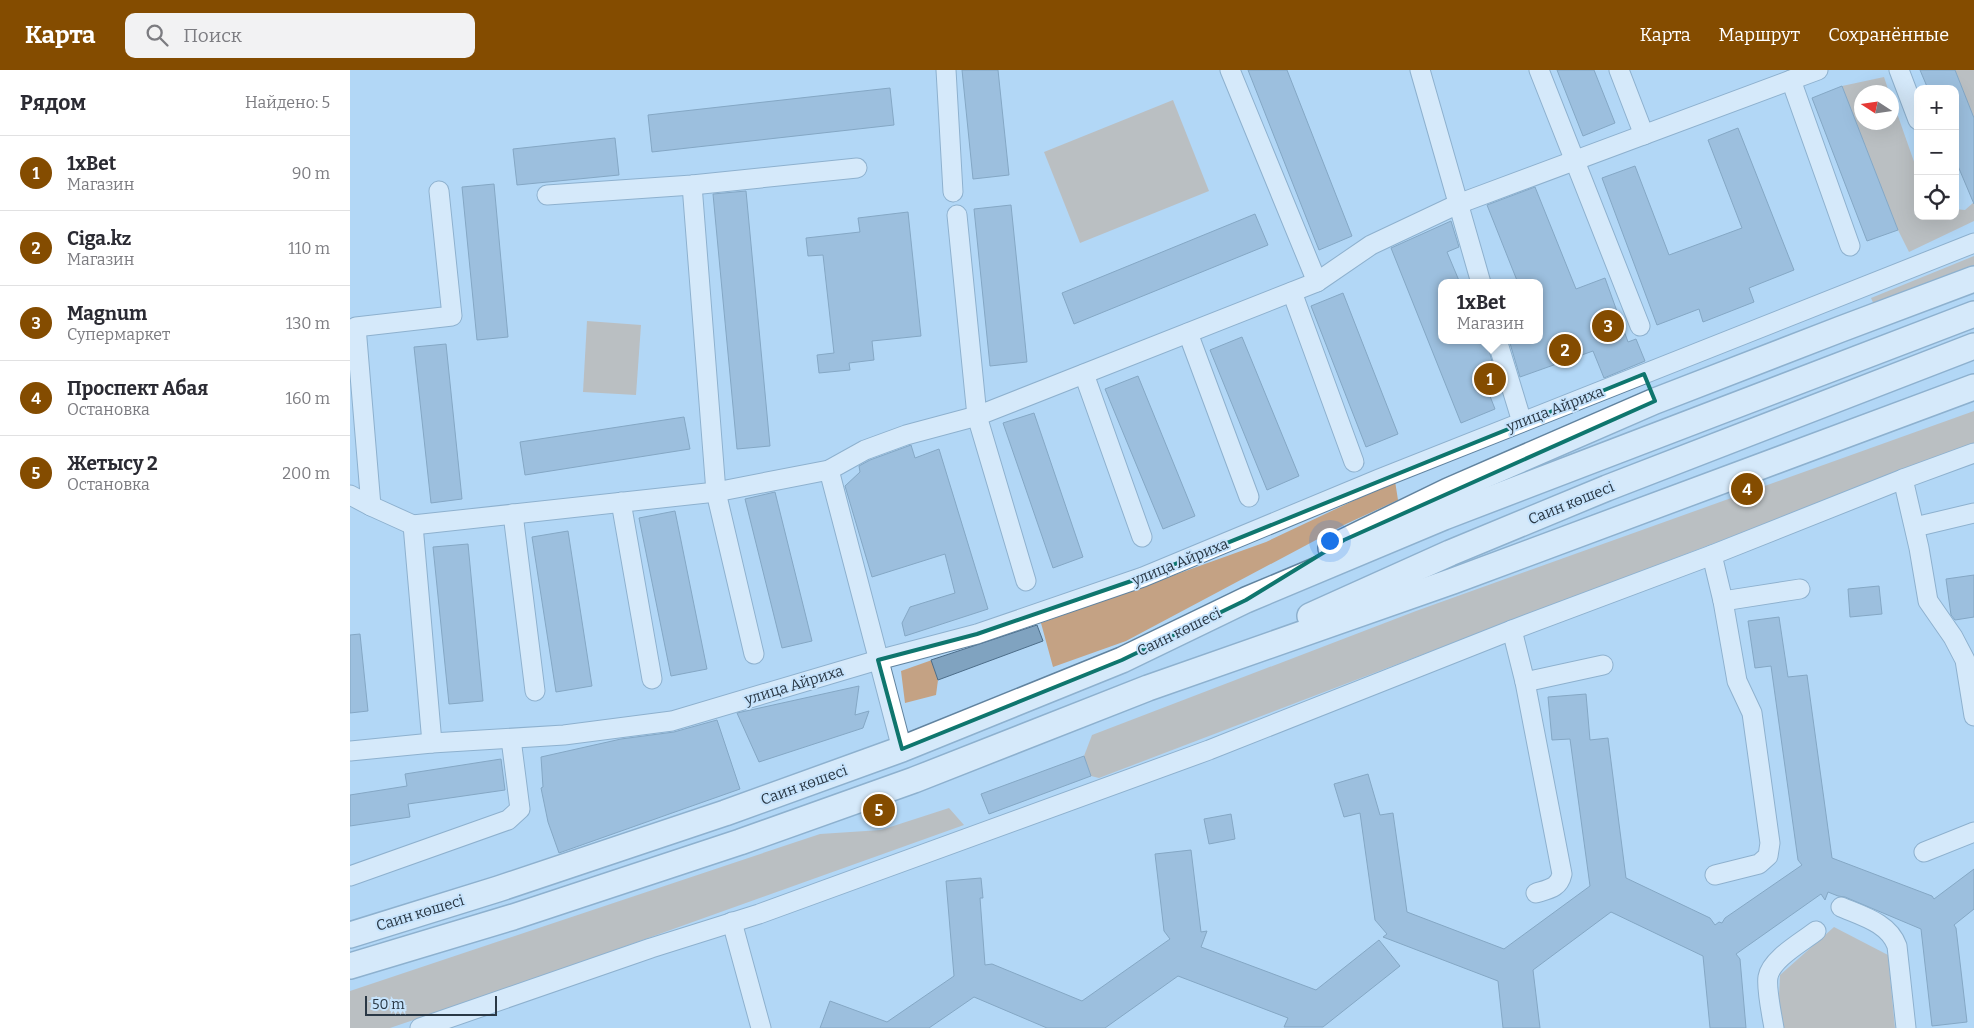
<!DOCTYPE html>
<html lang="ru">
<head>
<meta charset="utf-8">
<style>
  body { margin:0; font-family:Bitter,serif; background:#f2f2f3; color:#2b2b33 }
  .controls { position:absolute; right:15px; top:15px; display:grid; overflow:hidden; border-radius:10px; box-shadow:0 5px 20px #0002 }
  .controls button { width:45px; height:45px; display:grid; place-items:center; padding:0; border:0; border-bottom:1px solid #e1e1e2; background:#fff; color:#2b2b33; font:25px sans-serif }
  .compass { position:absolute; left:1504px; top:15px; width:45px; height:45px; border-radius:50%; background:#fff; box-shadow:0 5px 20px #0002; rotate:282deg }
  .scale { position:absolute; left:15px; bottom:12px; width:132px; box-sizing:border-box; padding-left:5px; border:2px solid #2a3845; border-top:0; font-size:14px; line-height:18px; white-space:nowrap; color:#2a3845; -webkit-text-stroke:4px #c6e3fc; paint-order:stroke }
  .you { position:absolute; left:979px; top:470px; width:18px; height:18px; margin:-12px; border:4px solid #fff; border-radius:50%; background:#1a73e8; box-shadow:0 0 0 8px #1a73e833 }
  .badge { display:grid; place-items:center; width:32px; height:32px; border-radius:50%; background:#844c00; color:#fff; font-size:16px; font-weight:700 }
  .pin { position:absolute; translate:-50% -50%; border:2px solid #fff; box-shadow:0 1px 5px #0006 }
  .popup { position:absolute; left:1088px; top:209px; width:105px; height:65px; box-sizing:border-box; display:grid; place-content:center; border-radius:10px; background:#fff; filter:drop-shadow(0 1px 4px #0005); font-size:16px; white-space:nowrap; color:#7c7c81 }
  .popup b { font-size:19px; color:#2b2b33 }
  .popup::after { content:''; position:absolute; left:50%; top:100%; margin-left:-10px; border:10px solid transparent; border-top-color:#fff }
  .list { margin:0; padding:0; list-style:none }
  h2 { display:flex; justify-content:space-between; align-items:center; height:65px; margin:0; padding:0 20px; font-size:21px }
  h2 small { font-size:16px; font-weight:400; color:#7c7c81 }
  .list li { display:grid; grid-template-columns:32px 1fr auto; gap:15px; align-items:center; box-sizing:border-box; height:75px; padding:0 20px; border-top:1px solid #e1e1e2 }
  .list b { display:block; font-size:19px; white-space:nowrap }
  .list p { margin:0; font-size:16px; white-space:nowrap; color:#7c7c81 }
  .list em { font-size:16px; font-style:normal; color:#7c7c81 }
  .icon { flex:none; width:28px; height:28px; fill:none; stroke:currentColor; stroke-width:2; stroke-linecap:round; stroke-linejoin:round }
  .map { position:relative; flex:none; width:1624px; height:958px; overflow:hidden }
  header { display:flex; align-items:center; gap:30px; box-sizing:border-box; height:70px; padding:0 25px; background:#844c00; color:#fff }
  header strong { font-size:24px }
  nav { display:flex; gap:28px; margin-inline-start:auto; font-size:18px }
  .search { width:350px; height:45px; background:#f2f2f3; display:flex; align-items:center; gap:12px; box-sizing:border-box; padding:0 18px; border-radius:10px; color:#7c7c81; font-size:19px }
  main { display:flex }
  aside { flex:1; background:#fff }
  .map>svg:first-child { display:block }
  .green { fill:#c4a284 }
  .building { fill:#80a3c0; stroke:#4c6d89 }
  .lines { fill:none; stroke-linecap:round; stroke-linejoin:round }
  .minor-casing { stroke:#61839f; stroke-width:21 }
  .major-casing { stroke:#61839f; stroke-width:28 }
  .minor { stroke:#fff; stroke-width:19 }
  .major { stroke:#fff; stroke-width:25 }
  .marked { fill:none; stroke:#0f766e; stroke-width:4; stroke-linejoin:round }
  .labels { text-anchor:middle; stroke-width:4; stroke-linejoin:round; paint-order:stroke }
  .street-label { font-size:15px; fill:#2a3845; stroke:#c6e3fc }
</style>
</head>
<body>
<header>
<strong>Карта</strong>
<div class="search"><svg class="icon" aria-label="search" viewBox="0 0 24 24"><circle cx="10" cy="10" r="6"/><path d="M15 15l6 6"/></svg>Поиск</div>
<nav><a>Карта</a><a>Маршрут</a><a>Сохранённые</a></nav>
</header>
<main>
<aside>
<h2>Рядом<small>Найдено: 5</small></h2>
<ul class="list">
<li><span class="badge">1</span><div><b>1xBet</b><p>Магазин</p></div><em>90 m</em></li>
<li><span class="badge">2</span><div><b>Ciga.kz</b><p>Магазин</p></div><em>110 m</em></li>
<li><span class="badge">3</span><div><b>Magnum</b><p>Супермаркет</p></div><em>130 m</em></li>
<li><span class="badge">4</span><div><b>Проспект Абая</b><p>Остановка</p></div><em>160 m</em></li>
<li><span class="badge">5</span><div><b>Жетысу 2</b><p>Остановка</p></div><em>200 m</em></li>
</ul>
</aside>
<div class="map">
<svg width="1624" height="958" viewBox="0 0 1624 958">
  <rect width="100%" height="100%" fill="#b2d7f6"/>
  <!-- green -->
  <g class="green">
    <path d="M1605,0h19v48z"/>
    <path d="M1534,7l5,15h-27v30h30v-23l26,74v43h37v-7l10,1 9,-8v19l-65,31 -11,-22 -56,-144z"/>
    <path d="M823,30l36,91 -129,52 -36,-91z"/>
    <path d="M1624,186v15l-99,36 -4,-9z"/>
    <path d="M237,251l54,4 -5,70 -53,-3z"/>
    <path d="M1624,341v33l-875,334 -8,-2 -7,-20 8,-21 324,-124z"/>
    <path d="M1045,411l3,19 -52,24 -220,117 -73,26 -12,-44 225,-81z"/>
    <path d="M582,590l6,20 -2,15 -31,8 -4,-32z"/>
    <path d="M599,738l15,17 -433,155 -141,48h-40v-37l470,-157 61,-4z"/>
    <path d="M1484,857l54,28 7,73h-114l-3,-11 2,-42z"/>
  </g>
  <!-- building -->
  <g class="building">
    <path d="M612,0h36l11,105 -36,4z"/>
    <path d="M898,0h39l65,166 -33,14z"/>
    <path d="M1207,0h37l21,53 -32,13z"/>
    <path d="M1570,0h35l19,48v86l-19,-45v-70h-27z"/>
    <path d="M1492,16l56,144 -31,11 -55,-143z"/>
    <path d="M540,18l4,37 -242,27 -4,-37z"/>
    <path d="M1388,58l56,142 -45,18 5,14 -51,20 -4,-13 -42,16 -55,-147 33,-12 34,89 73,-27 -34,-88z"/>
    <path d="M265,68l4,37 -102,10 -4,-36z"/>
    <path d="M144,114l14,153 -31,3 -15,-153z"/>
    <path d="M1185,117l41,102 29,-11 23,64 8,-3 9,22 -41,17 -11,-27 -73,26 -11,-37h30v-57h-21l-31,-78z"/>
    <path d="M396,121l24,255 -33,3 -24,-255z"/>
    <path d="M661,135l16,157 -37,4 -16,-157z"/>
    <path d="M558,142l13,124 -49,5 2,19 -25,3 1,7 -31,3 -2,-18 17,-2 -11,-98 -15,1 -2,-18 54,-6 -2,-14z"/>
    <path d="M905,144l13,31 -194,79 -12,-31z"/>
    <path d="M1101,151l8,26 -12,5 13,31h-19v57h45l13,46 -11,5 7,18 -34,14 -70,-175z"/>
    <path d="M993,223l55,141 -32,13 -55,-141z"/>
    <path d="M892,267l57,139 -32,14 -57,-140z"/>
    <path d="M96,274l16,155 -31,4 -17,-156z"/>
    <path d="M788,306l57,140 -32,13 -58,-140z"/>
    <path d="M684,343l49,144 -30,11 -50,-145z"/>
    <path d="M334,347l6,32 -165,26 -5,-33z"/>
    <path d="M561,375l4,13 24,-9 49,160 -83,27 -3,-13 8,-16 45,-14 -10,-39 -73,23 -27,-91 15,-14 -1,-6 11,-6z"/>
    <path d="M425,422l37,149 -30,7 -37,-149z"/>
    <path d="M325,441l32,158 -36,7 -32,-158z"/>
    <path d="M218,461l24,155 -36,6 -24,-155z"/>
    <path d="M118,474l15,157 -34,3 -16,-157z"/>
    <path d="M1624,505v42l-19,3 -4,-5 -5,-36z"/>
    <path d="M1529,516l3,28 -32,3 -2,-28z"/>
    <path d="M1429,547l9,60 19,-2 25,183 100,38 2,3 40,-30v40l-20,16 2,3 11,94 -35,4 -11,-97 -76,-32 -7,-1 -10,-4 -3,8 -4,-6 -85,60 4,5 6,69h-36l-7,-72 -92,-44 -78,58 7,58h-37l-5,-47 -115,-44 4,-3 -12,-14 -15,-107 -16,4 -10,-33 34,-10 12,41 13,-2 14,99 97,37 86,-63 -20,-147 -18,1 -4,-43 38,-3 4,46 18,-2 18,140 84,40 5,7 4,-3 3,1 3,-5 77,-53 -4,-5 -27,-194 -16,2 -7,-47z"/>
    <path d="M687,555l6,16 -105,39 -7,-20z"/>
    <path d="M10,564l8,77 -18,2v-78z"/>
    <path d="M509,616l-4,29 14,-4 -6,17 -104,34 -22,-49z"/>
    <path d="M367,650l23,69 -181,64 -11,-31 -7,-34 2,-1 -2,-30 80,-18 53,-7z"/>
    <path d="M734,686l7,20 -102,38 -8,-20z"/>
    <path d="M151,689l4,31 -97,14 2,13 -60,9v-31l57,-9 -2,-12z"/>
    <path d="M881,744l4,25 -26,5 -5,-25z"/>
    <path d="M841,780l10,82 6,-1 -6,16 115,43 63,-50 21,26 -77,61h-39l4,-9 -110,-42 -73,52h-58l-73,-31 -45,31h-109l10,-27 57,21 67,-46 -8,-95 35,-3 2,20h-3l5,67 7,-1 90,37 88,-62 -6,-8 -9,-77z"/>
  </g>
  <g class="lines">
    <defs>
      <g id="minor">
        <path d="M596,0l7,122"/>
        <path d="M880,0l87,212"/>
        <path d="M1070,0l61,213"/>
        <path d="M1189,0l101,256"/>
        <path d="M1269,0l25,65"/>
        <path d="M1549,0l19,50"/>
        <path d="M1441,10l59,166"/>
        <path d="M342,115l24,307 38,162"/>
        <path d="M197,125l145,-10 165,-17"/>
        <path d="M607,145l20,201 49,165"/>
        <path d="M942,222l62,170"/>
        <path d="M838,263l61,164"/>
        <path d="M1147,270l25,82"/>
        <path d="M734,304l58,163"/>
        <path d="M479,400l73,279"/>
        <path d="M1553,409l16,69 9,53 25,36 12,23 9,56"/>
        <path d="M0,425l21,11"/>
        <path d="M271,432l31,177"/>
        <path d="M163,444l22,177"/>
        <path d="M63,455l303,-33 113,-22 36,-20 41,-15 71,-19 340,-134 54,-37 87,-41 360,-134"/>
        <path d="M1565,457l59,-14"/>
        <path d="M1362,485l11,46 14,80 15,32 18,130 -2,13 -9,8 -44,11"/>
        <path d="M1373,531l77,-12"/>
        <path d="M1162,560l13,52 37,192c-3,14 -13,15 -26,19"/>
        <path d="M1175,612l78,-17"/>
        <path d="M82,673l-19,-218 -42,-19 -15,-179 96,-11 -13,-125"/>
        <path d="M0,681l82,-8 132,-8 108,-14 206,-61 99,-26 166,-57 236,-98 595,-236"/>
        <path d="M1574,782l50,-20"/>
        <path d="M0,806l158,-56 12,-11 -9,-70"/>
        <path d="M1491,837c21,9 48,16 56,39l9,82"/>
        <path d="M382,852l29,106"/>
        <path d="M70,958l231,-80 108,-34 450,-164 303,-120 200,-75 191,-76 71,-26"/>
        <path d="M1424,958c-2,-12 -8,-40 -6,-51 3,-18 34,-35 48,-46"/>
      </g>
      <g id="major">
        <path d="M981,478l117,-57 207,-90 186,-72 133,-50"/>
        <path d="M960,546l140,-63 157,-65 367,-142"/>
        <path d="M0,865l148,-46 227,-76 177,-64 220,-89 124,-60 198,-83 530,-203"/>
        <path d="M0,896l163,-49 227,-75 174,-62 234,-92 305,-107 521,-194"/>
      </g>
    </defs>
    <!-- minor casing -->
    <use href="#minor" class="minor-casing"/>
    <!-- major casing -->
    <use href="#major" class="major-casing"/>
    <!-- minor -->
    <use href="#minor" class="minor"/>
    <!-- major -->
    <use href="#major" class="major"/>
  </g>
  <!-- marked area -->
  <path d="M0 0H1624V958H0ZM1294,304l11,27 -311,139 -98,60 -124,60 -220,89 -24,-89 99,-26 166,-57z" fill="#b2d7f6" fill-opacity=".55" fill-rule="evenodd"/>
  <path class="marked" d="M1294,304l11,27 -311,139 -98,60 -124,60 -220,89 -24,-89 99,-26 166,-57z"/>
  <g class="labels">
    <!-- street labels -->
    <g class="street-label">
      <text transform="translate(1205 339) rotate(-21)" y="5">улица Айриха</text>
      <text transform="translate(1221 433) rotate(-22)" y="5">Саин көшесі</text>
      <text transform="translate(830 492) rotate(-22)" y="5">улица Айриха</text>
      <text transform="translate(829 562) rotate(-26)" y="5">Саин көшесі</text>
      <text transform="translate(444 615) rotate(-17)" y="5">улица Айриха</text>
      <text transform="translate(454 715) rotate(-20)" y="5">Саин көшесі</text>
      <text transform="translate(70 843) rotate(-17)" y="5">Саин көшесі</text>
    </g>
  </g>
</svg>
<div class="controls">
<button>+</button>
<button>−</button>
<button><svg class="icon" aria-label="locate" viewBox="0 0 24 24"><circle cx="12" cy="12" r="6"/><path d="M12 2v4M12 18v4M2 12h4M18 12h4"/></svg></button>
</div>
<svg class="compass" viewBox="-18 -18 36 36"><path d="M0-13l5 13h-10z" fill="#e53935"/><path d="M0 13l5-13h-10z" fill="#7c7c81"/></svg>
<div class="scale">50 m</div>
<div class="you"></div>
<div class="pin badge" style="left:1140px;top:309px">1</div>
<div class="popup"><b>1xBet</b>Магазин</div>
<div class="pin badge" style="left:1215px;top:280px">2</div>
<div class="pin badge" style="left:1258px;top:256px">3</div>
<div class="pin badge" style="left:1397px;top:419px">4</div>
<div class="pin badge" style="left:529px;top:740px">5</div>
</div>
</main>
</body>
</html>
